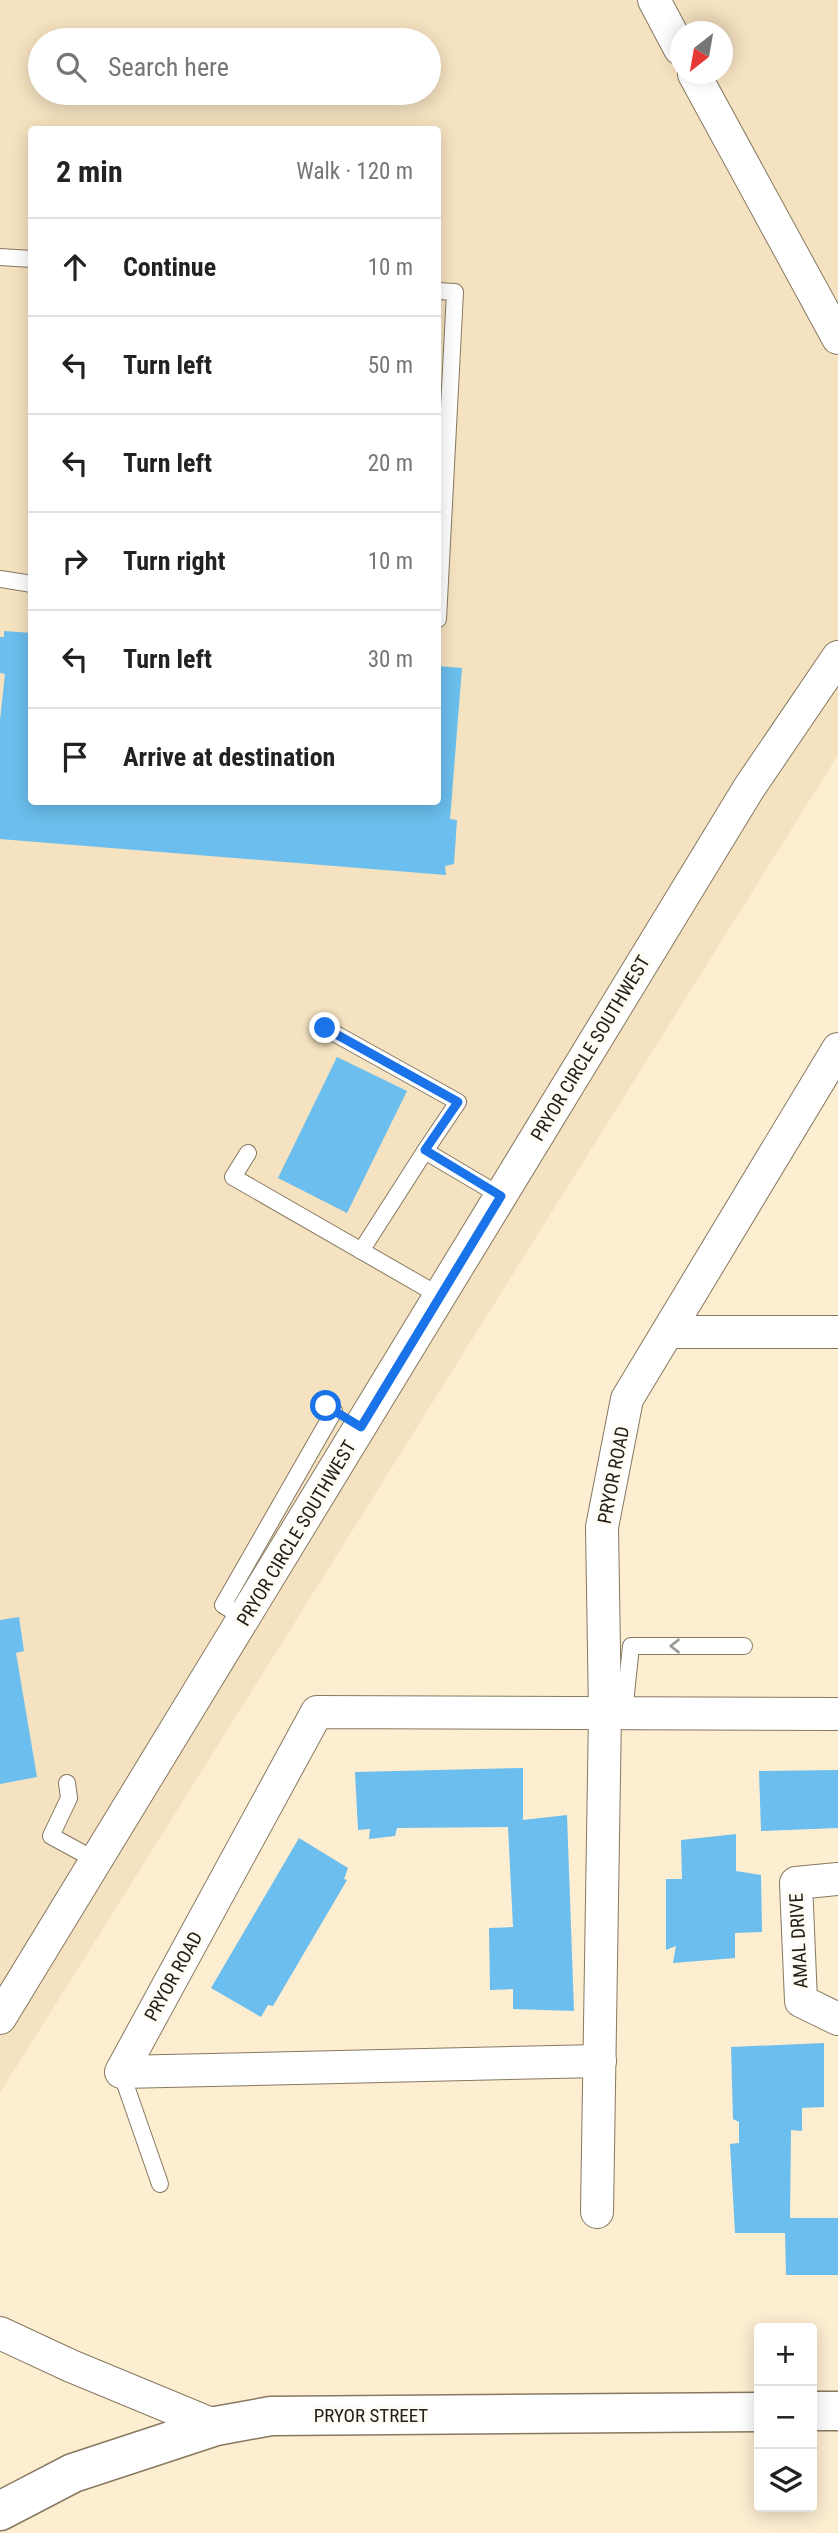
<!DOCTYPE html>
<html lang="en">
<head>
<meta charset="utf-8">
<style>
  body { margin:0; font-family:"Roboto Condensed",sans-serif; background:#f6f6f6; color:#222 }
  .controls { position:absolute; right:21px; bottom:21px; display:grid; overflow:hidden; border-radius:7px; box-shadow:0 4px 18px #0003 }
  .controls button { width:63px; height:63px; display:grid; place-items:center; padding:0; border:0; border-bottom:2px solid #e0e0e0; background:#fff; color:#222; font:35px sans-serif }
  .compass { position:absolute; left:670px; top:21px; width:63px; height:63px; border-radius:50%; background:#fff; box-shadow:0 4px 18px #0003; rotate:211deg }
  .stop { position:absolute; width:21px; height:21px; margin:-16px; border:5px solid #1a73e8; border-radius:50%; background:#fff }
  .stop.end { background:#1a73e8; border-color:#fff; box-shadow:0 2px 7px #0008 }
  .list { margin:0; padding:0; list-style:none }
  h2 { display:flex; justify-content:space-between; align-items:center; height:91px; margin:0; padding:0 28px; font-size:30px }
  h2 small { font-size:23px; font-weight:400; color:#767676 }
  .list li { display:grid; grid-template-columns:46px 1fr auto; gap:21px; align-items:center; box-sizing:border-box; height:98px; padding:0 28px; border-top:2px solid #e0e0e0 }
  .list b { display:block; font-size:26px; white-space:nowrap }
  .list em { font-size:23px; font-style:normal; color:#767676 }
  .icon { flex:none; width:38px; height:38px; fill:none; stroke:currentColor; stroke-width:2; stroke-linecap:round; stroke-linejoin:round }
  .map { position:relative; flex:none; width:838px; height:2533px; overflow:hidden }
  .search { position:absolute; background:#fff; box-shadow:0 4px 18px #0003; left:28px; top:28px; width:413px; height:77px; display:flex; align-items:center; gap:18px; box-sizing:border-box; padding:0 24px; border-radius:38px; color:#767676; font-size:26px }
  .panel { position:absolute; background:#fff; box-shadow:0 4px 18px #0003; left:28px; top:126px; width:413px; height:679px; border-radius:7px }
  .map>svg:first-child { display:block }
  .built { fill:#f5e2c0; fill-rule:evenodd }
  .building { fill:#6bbeed }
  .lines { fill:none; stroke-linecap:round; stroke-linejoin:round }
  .lane-casing { stroke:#867960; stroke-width:18 }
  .street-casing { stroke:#867960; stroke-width:34 }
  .secondary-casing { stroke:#867960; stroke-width:41 }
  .lane { stroke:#fff; stroke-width:16 }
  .street { stroke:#fff; stroke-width:32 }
  .secondary { stroke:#fff; stroke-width:38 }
  .oneway { stroke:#9d9b96 }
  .route { stroke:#1a73e8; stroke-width:9 }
  .labels { text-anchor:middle; stroke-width:6; stroke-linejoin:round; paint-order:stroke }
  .street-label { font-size:19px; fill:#262016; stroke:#fffcf6 }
</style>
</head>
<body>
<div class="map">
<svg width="838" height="2533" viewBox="0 0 838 2533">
  <rect width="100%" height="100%" fill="#fdedd1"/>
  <!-- built -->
  <path class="built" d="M0,0h838v755l-838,1338zM680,32h42v42h-42zM40,40h389v53h-389zM32,130h406v672h-406z"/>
  <!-- building -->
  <g class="building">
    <path d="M4,631l28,2v169h406v-136l24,2 -12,151 7,1 -3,44 -9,2 1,9 -446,-36v-119l5,-46 -5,-1v-36h4z"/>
    <path d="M337,1057l70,34 -60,122 -69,-35z"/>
    <path d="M19,1617l5,34 -8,2 21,124 -37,7v-164z"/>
    <path d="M523,1768v52l44,-5 7,196 -61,-2v-20l-23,1 -1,-62 24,-1 -5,-100 -111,1 -2,8 -26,3 1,-10 -12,1 -3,-58z"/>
    <path d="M838,1770v58l-77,3 -2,-60z"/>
    <path d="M736,1834v37l25,4 1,57 -27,1v25l-62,5 3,-17 -10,4v-71h16l-1,-39z"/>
    <path d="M299,1838l49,30 -4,11 3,1 -74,126 -5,-1 -7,12 -50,-29z"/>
    <path d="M824,2043v64l-22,1v23l-11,-1 -1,88h48v57h-52l-1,-42h-50l-5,-89 9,-1v-21l-6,-3 -2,-72z"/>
  </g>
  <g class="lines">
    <defs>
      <g id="lane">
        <path d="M0,257l32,2"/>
        <path d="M438,291l17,1 -17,327"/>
        <path d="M0,579l32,5"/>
        <path d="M325,1028l133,74 -33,49 76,45"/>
        <path d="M248,1153l-15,24 207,119"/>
        <path d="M361,1251l64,-100"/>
        <path d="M244,1618l-21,-13 111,-194"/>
        <path d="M624,1713l7,-67h113"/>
        <path d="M67,1783l2,15 -18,38 46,25"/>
        <path d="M121,2072l39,112"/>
      </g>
      <g id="street">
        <path d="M654,0l26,49"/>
        <path d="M694,74l144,264"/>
        <path d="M668,1332h170"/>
        <path d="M838,1879l-42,4 5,118 37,18"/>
        <path d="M0,2018l749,-1230 89,-131"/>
        <path d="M600,2061l-479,11 196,-360 521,2"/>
        <path d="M597,2212l8,-499 -3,-186 25,-128 211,-350"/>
        <path d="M0,2333l71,33 145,60"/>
      </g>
      <g id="secondary">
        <path d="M812,2411h26"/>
        <path d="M0,2511l73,-38 143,-47 55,-10 488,-4"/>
      </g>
    </defs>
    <!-- lane casing -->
    <use href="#lane" class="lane-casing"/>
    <!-- street casing -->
    <use href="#street" class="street-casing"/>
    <!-- secondary casing -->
    <use href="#secondary" class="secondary-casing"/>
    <!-- lane -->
    <use href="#lane" class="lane"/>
    <!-- street -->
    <use href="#street" class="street"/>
    <!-- secondary -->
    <use href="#secondary" class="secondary"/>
  </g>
  <!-- one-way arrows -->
  <defs><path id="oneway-chevron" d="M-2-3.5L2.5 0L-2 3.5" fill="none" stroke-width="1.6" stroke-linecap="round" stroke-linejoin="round" transform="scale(1.75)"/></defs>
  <use class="oneway" href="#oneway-chevron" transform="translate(675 1646) rotate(180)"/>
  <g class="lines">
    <!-- route -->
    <path class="route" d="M325,1028l133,74 -33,48 76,46 -140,231 -35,-21"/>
  </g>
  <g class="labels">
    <!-- street labels -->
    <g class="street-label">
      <text transform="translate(590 1048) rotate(-59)" y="7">PRYOR CIRCLE SOUTHWEST</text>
      <text transform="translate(613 1475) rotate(-79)" y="7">PRYOR ROAD</text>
      <text transform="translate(296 1533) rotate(-59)" y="7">PRYOR CIRCLE SOUTHWEST</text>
      <text transform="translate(798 1941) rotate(-93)" y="7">AMAL DRIVE</text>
      <text transform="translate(173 1976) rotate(-61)" y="7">PRYOR ROAD</text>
      <text x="371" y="2422">PRYOR STREET</text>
    </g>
  </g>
</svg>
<div class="controls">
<button>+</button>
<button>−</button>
<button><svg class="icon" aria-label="layers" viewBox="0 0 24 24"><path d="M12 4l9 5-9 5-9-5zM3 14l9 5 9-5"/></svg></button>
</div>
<svg class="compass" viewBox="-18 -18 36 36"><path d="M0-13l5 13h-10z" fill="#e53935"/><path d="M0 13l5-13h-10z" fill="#767676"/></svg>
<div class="stop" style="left:326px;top:1406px"></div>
<div class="stop end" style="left:325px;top:1028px"></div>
<div class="search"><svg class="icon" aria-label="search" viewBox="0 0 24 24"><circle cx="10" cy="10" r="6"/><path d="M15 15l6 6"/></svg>Search here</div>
<section class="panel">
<h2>2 min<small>Walk · 120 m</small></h2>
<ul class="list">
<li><svg class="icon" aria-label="ahead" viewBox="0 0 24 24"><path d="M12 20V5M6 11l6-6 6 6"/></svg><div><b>Continue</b></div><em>10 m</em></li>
<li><svg class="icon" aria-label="left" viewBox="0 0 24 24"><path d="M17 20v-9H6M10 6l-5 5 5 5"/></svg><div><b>Turn left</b></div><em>50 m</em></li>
<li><svg class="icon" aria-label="left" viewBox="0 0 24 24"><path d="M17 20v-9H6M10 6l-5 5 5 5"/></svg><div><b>Turn left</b></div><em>20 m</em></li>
<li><svg class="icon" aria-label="right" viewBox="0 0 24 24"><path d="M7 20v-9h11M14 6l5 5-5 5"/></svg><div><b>Turn right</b></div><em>10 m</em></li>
<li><svg class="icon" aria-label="left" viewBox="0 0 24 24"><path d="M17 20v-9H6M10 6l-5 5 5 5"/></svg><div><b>Turn left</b></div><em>30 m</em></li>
<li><svg class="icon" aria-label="arrive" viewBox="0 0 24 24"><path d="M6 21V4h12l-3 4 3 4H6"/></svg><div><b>Arrive at destination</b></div></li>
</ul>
</section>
</div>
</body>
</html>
